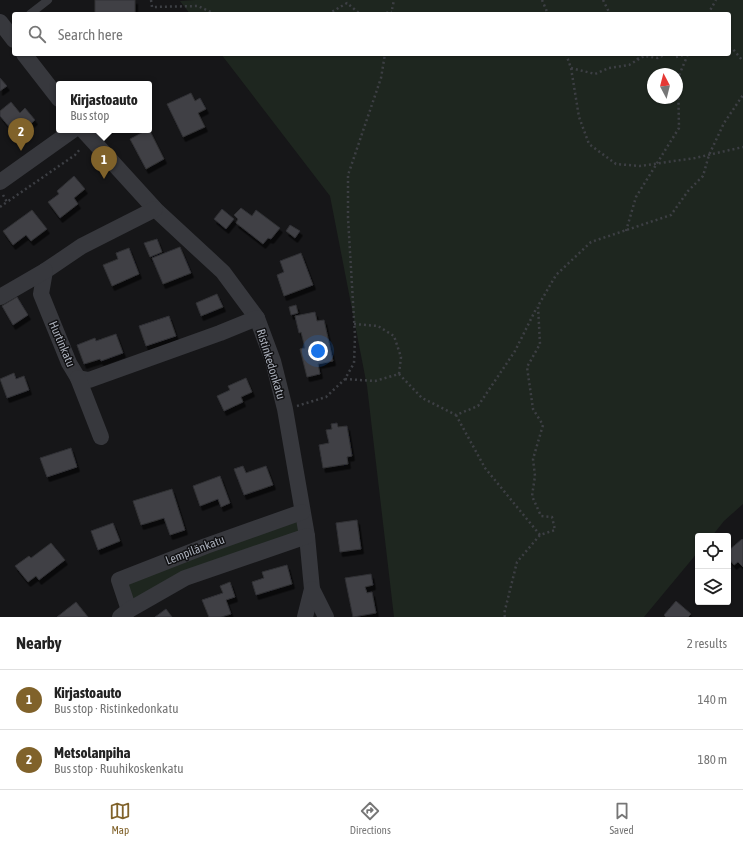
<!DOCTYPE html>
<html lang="en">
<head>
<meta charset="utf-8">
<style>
  body { margin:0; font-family:"Asap Condensed",sans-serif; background:#f6f6f6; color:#222 }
  .controls { position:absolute; right:12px; bottom:12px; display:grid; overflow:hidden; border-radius:4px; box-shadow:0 1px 3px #0004 }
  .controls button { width:36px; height:36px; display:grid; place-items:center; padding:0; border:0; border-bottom:1px solid #e0e0e0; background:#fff; color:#222; font:20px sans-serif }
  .compass { position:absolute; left:647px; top:68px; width:36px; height:36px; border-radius:50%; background:#fff; box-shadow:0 1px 3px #0004; rotate:353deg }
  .you { position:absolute; left:318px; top:351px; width:14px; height:14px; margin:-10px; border:3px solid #fff; border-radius:50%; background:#1a73e8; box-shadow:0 0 0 6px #1a73e833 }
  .badge { display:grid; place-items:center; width:26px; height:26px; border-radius:50%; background:#80622a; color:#fff; font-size:13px; font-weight:700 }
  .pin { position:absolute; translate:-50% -33px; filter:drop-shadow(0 1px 2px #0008) }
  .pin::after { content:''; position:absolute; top:21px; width:14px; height:12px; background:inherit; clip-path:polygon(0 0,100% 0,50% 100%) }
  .popup { position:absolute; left:56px; top:81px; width:96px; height:52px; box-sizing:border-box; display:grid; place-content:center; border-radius:4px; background:#fff; filter:drop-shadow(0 1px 3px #0005); font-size:13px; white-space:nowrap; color:#767676 }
  .popup b { font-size:15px; color:#222 }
  .popup::after { content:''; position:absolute; left:50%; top:100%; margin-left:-8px; border:8px solid transparent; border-top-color:#fff }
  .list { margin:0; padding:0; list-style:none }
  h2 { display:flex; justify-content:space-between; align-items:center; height:52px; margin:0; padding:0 16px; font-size:17px }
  h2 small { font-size:13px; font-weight:400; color:#767676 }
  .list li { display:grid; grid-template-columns:26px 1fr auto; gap:12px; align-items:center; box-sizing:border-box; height:60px; padding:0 16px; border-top:1px solid #e0e0e0 }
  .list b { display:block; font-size:15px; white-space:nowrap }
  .list p { margin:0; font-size:13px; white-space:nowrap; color:#767676 }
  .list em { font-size:13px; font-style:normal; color:#767676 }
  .icon { flex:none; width:22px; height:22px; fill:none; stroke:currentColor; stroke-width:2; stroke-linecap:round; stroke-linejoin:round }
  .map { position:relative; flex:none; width:743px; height:617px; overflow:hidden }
  .search { position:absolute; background:#fff; box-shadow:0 1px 3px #0004; left:12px; right:12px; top:12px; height:44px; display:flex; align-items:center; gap:10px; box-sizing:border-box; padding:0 14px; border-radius:4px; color:#767676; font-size:15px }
  .sheet { height:172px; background:#fff }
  nav { display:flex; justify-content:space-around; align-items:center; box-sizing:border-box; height:56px; border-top:1px solid #e0e0e0; background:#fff; font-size:11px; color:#767676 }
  nav a { display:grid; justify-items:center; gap:2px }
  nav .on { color:#80622a }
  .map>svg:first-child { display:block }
  .green { fill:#1e261f; fill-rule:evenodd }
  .building { fill:#404145; stroke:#303034; filter:url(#shadow) }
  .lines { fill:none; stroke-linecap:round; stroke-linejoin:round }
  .path { stroke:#3d3f44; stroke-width:2.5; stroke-dasharray:2 3; stroke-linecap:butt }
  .service { stroke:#37383d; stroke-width:8 }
  .minor { stroke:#37383d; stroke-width:16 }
  .labels { text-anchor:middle; stroke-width:3; stroke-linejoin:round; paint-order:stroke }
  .street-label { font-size:12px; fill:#a8adb8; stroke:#111113 }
</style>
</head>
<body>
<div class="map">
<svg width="743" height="617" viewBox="0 0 743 617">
  <defs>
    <filter id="shadow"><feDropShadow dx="2.5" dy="4.5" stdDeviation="0" flood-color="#0009"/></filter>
  </defs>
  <rect width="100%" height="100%" fill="#161618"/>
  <!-- green -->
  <g class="green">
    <path d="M195,0h548v504l-19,17 -12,15h-14v16l-54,65h-250l-27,-231 -37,-190 -109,-142h508v-40h-539l-10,-13zM653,74h24v24h-24z"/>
    <path d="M300,515l4,19 -173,72 -9,-25z"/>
  </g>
  <!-- building -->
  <g class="building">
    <rect x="95" y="0" width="40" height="14"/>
    <path d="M0,78l7,8 -7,5z"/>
    <path d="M191,93l4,8 5,-3 6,11 -8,4 7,14 -22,10 -16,-33z"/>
    <path d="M11,102l9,11 5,-5 10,12 -18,16 -17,-20v-5z"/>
    <path d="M149,129l15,30 -18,10 -16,-30z"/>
    <path d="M74,176l11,13 -11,9 4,6 -18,14 -12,-16 11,-8 -2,-3z"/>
    <path d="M241,208l11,8 4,-6 24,18 -9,11 -3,-1 -5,6 -27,-21 2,-4 -4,-4z"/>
    <path d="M222,209l12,10 -8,10 -12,-10z"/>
    <path d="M32,210l15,19 -16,12 -5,-6 -13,10 -10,-14z"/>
    <path d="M290,225l10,6 -5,7 -9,-7z"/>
    <path d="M157,239l5,13 -12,5 -6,-14z"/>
    <path d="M180,247l11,26 -28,11 -11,-26z"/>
    <path d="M129,248l10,26 -27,12 -9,-21 15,-6 -2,-6z"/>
    <path d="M301,253l12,32 -29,11 -7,-21 7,-3 -4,-11z"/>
    <path d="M217,294l6,13 -22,9 -5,-13z"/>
    <path d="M17,297l11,18 -15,10 -11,-19z"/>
    <path d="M296,305l2,8 -7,2 -2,-8z"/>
    <path d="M315,312l2,9 7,-1 9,41 -15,3 2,10 -13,3 -7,-28 5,-1 -4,-16 -2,1 -4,-17z"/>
    <path d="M169,316l7,20 -30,10 -7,-20z"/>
    <path d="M116,334l7,19 -22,8 -1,-2 -16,5 -7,-19 18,-7 1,3z"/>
    <path d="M14,373l2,6 8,-3 5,14 -22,8 -7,-19z"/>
    <path d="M246,378l6,14 -11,5 2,5 -19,9 -7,-15 13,-6 -2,-4z"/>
    <path d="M337,423l1,4 9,-1 5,30 -5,1 1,7 -25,4 -4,-23 10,-2 -3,-13 6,-1 -1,-5z"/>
    <path d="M71,448l6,19 -30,10 -7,-19z"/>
    <path d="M243,466l3,7 20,-7 7,19 -29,10 -10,-26z"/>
    <path d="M220,476l10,27 -9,4 -3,-8 -18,7 -7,-20z"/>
    <path d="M172,489l13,41 -15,5 -6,-17 -23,7 -8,-24z"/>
    <path d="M357,520l4,29 -21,3 -4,-29z"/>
    <path d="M113,523l7,18 -22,9 -7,-19z"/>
    <path d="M742,539l1,1v27l-5,-5 -4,3 -6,-7v-7z"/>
    <path d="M51,543l14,17 -26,20 -3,-4 -8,6 -13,-16 14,-10 2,2z"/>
    <path d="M287,565l5,19 -36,11 -4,-13 12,-4 -2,-6z"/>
    <path d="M371,574l2,11 -8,2 2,6 5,-1 4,21 -23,4 -8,-39z"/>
    <path d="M230,582l5,15 -9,3 5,14 -10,3h-12l-7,-17 21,-7 -3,-7z"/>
    <path d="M676,601l15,13 -3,3h-22l-2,-2z"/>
    <path d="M76,602l12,15h-31z"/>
    <path d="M166,609l6,8h-17z"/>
  </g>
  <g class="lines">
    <!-- path -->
    <g class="path">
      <path d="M151,0l1,7 46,-1 17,8"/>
      <path d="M542,0l6,14"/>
      <path d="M603,0l7,14"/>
      <path d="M328,14l19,-11 12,10 18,1 15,-2"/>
      <path d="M391,14l3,-14"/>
      <path d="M708,14l8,-14"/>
      <path d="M729,48l4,1 9,11h1"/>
      <path d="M566,54l5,14 8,49 10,27 27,20 24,2 55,-8 48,-11"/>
      <path d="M634,54l4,5"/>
      <path d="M672,54l4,3 12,-3"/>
      <path d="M571,68l24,6 14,-6 20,-3 15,-9 14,2 8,-4"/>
      <path d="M3,195l4,7 68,-47 6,-7"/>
      <path d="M0,207l7,-5"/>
      <path d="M626,231l10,-34 43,-69 -1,-50 10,-24"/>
      <path d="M354,324l24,2 16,10 7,21 -2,17"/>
      <path d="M345,379l30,2 24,-7 23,24 34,17 22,-9 37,-55 22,-44"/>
      <path d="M297,406l29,-9 19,-18 9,-16 1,-27 -7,-118v-43l33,-97 4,-24"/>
      <path d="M456,415l29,53 55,67"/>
      <path d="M505,617l-1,-3 13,-52 23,-27 15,-5 -3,-13 -11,-1 -9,-20 3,-20 -2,-17 10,-34 -10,-16 -6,-42 13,-23 -2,-38 18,-31 35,-33 80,-27 17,-24 15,-15 6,-21 15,-32 19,-28"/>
    </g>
    <!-- service -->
    <path class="service" d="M30,14l18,-14"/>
    <!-- minor -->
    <g class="minor">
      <path d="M0,22l14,18"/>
      <path d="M24,54l35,45"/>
      <path d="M83,130l72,79 68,63 34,46 16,43 12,48 22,127 5,53 -7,28"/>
      <path d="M0,182l73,-52"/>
      <path d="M155,209l-73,37 -37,25 -4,23 28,69 9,15 11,2 131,-47 37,-15"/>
      <path d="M0,297l45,-26"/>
      <path d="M78,378l23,59"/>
      <path d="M312,589l14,28"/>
      <path d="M129,610l-10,-30 87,-34 96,-34"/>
      <path d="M120,617l9,-7 56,-32 122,-42"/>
    </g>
  </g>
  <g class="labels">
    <!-- street labels -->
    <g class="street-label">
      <text transform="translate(62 344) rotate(67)" y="4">Hurtinkatu</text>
      <text transform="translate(271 364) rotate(73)" y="4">Ristinkedonkatu</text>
      <text transform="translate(195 550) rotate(-21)" y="4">Lempilänkatu</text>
    </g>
  </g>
</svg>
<div class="controls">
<button><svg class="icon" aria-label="locate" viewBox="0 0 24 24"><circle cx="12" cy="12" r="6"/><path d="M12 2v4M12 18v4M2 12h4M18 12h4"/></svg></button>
<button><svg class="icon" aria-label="layers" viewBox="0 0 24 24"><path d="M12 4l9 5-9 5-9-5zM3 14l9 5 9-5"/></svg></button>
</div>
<svg class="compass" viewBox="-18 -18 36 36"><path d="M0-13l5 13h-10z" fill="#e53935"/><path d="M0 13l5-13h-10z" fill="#767676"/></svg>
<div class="you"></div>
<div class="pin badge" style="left:104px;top:179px">1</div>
<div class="popup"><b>Kirjastoauto</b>Bus stop</div>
<div class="pin badge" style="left:21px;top:151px">2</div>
<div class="search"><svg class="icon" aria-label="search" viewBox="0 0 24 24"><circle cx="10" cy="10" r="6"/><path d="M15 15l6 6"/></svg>Search here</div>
</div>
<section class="sheet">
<h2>Nearby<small>2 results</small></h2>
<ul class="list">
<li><span class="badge">1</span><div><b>Kirjastoauto</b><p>Bus stop · Ristinkedonkatu</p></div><em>140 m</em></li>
<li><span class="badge">2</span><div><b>Metsolanpiha</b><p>Bus stop · Ruuhikoskenkatu</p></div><em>180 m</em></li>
</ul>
</section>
<nav>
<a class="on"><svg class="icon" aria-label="map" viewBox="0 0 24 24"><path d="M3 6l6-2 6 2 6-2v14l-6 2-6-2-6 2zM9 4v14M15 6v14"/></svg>Map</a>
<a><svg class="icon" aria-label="directions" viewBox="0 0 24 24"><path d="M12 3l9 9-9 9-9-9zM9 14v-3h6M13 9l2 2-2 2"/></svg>Directions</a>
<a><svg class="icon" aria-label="saved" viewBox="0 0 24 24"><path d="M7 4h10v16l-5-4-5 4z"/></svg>Saved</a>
</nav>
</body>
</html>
